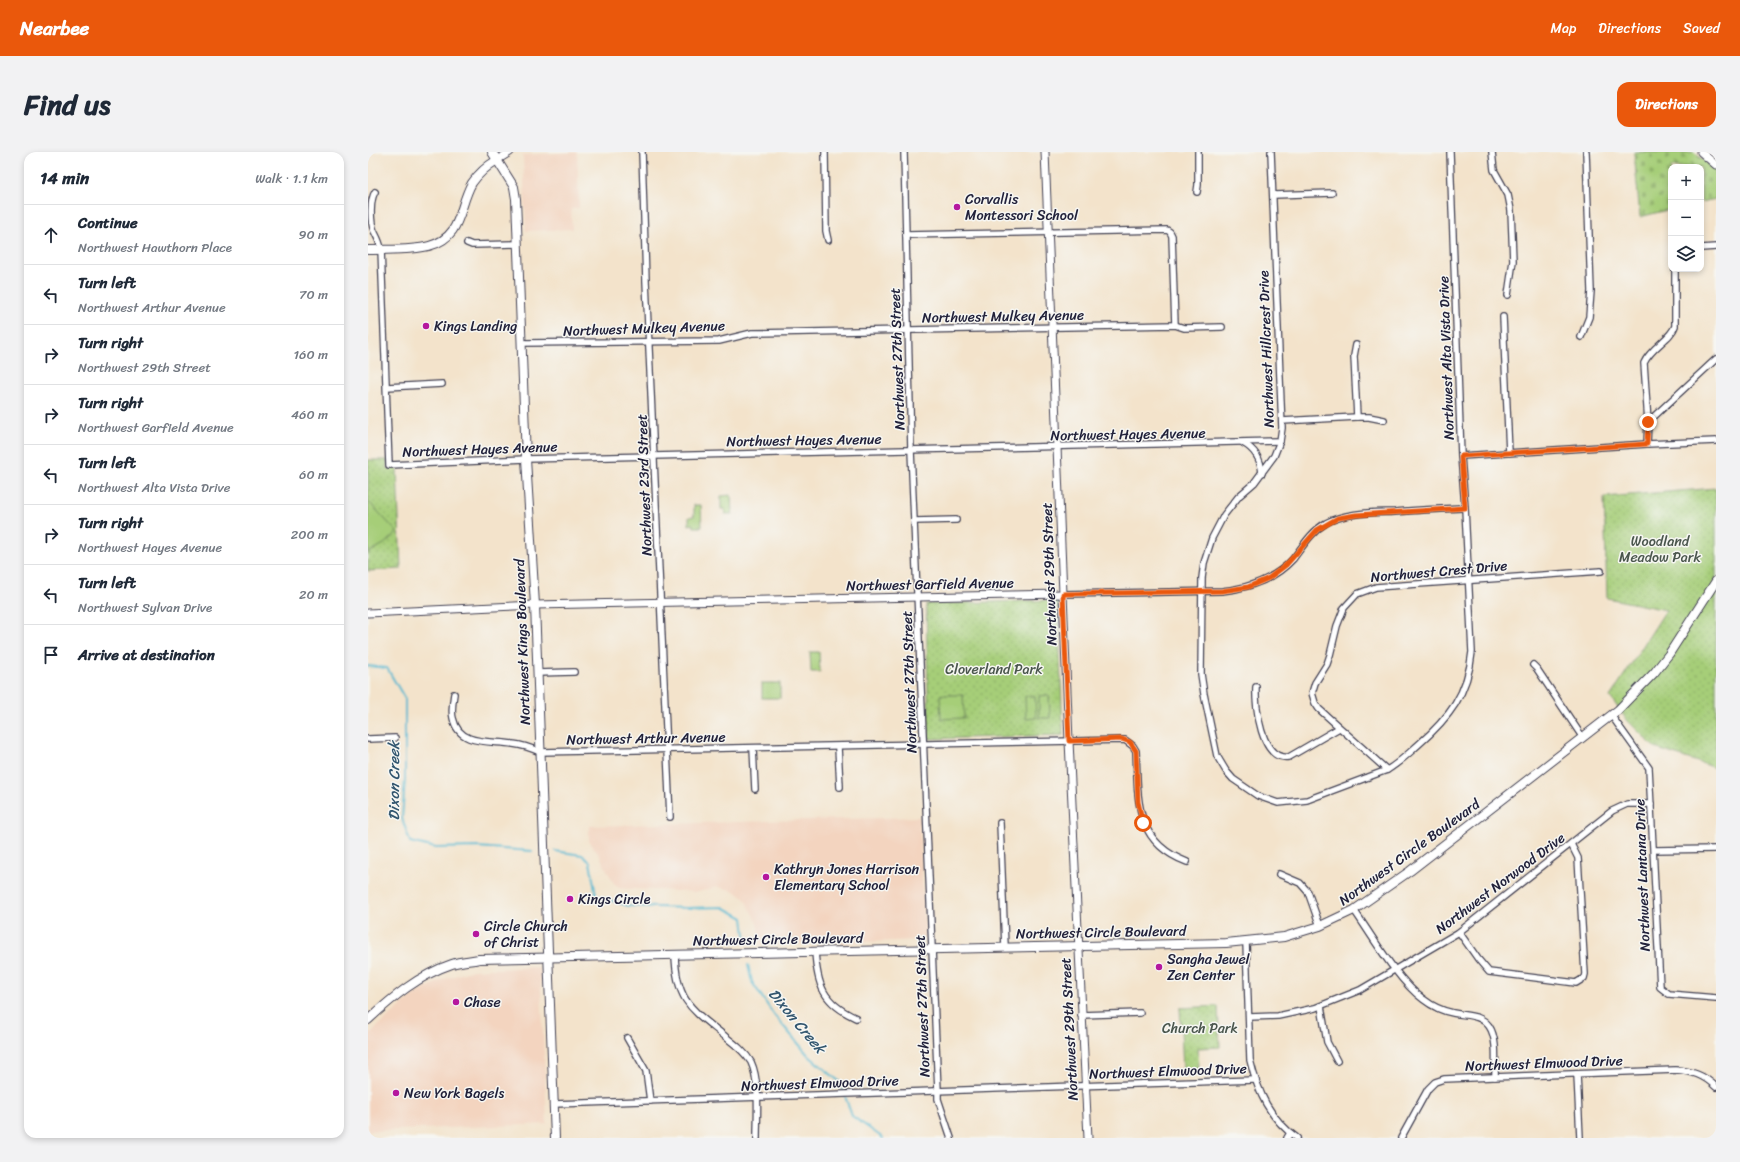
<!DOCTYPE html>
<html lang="en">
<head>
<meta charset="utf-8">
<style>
  body { margin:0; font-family:Sriracha,sans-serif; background:#f2f2f3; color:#1f2937 }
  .controls { position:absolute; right:12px; top:12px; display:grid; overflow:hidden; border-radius:8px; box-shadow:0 2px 6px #0003 }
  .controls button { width:36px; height:36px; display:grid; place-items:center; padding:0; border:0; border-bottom:1px solid #e0e1e3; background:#fff; color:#1f2937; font:20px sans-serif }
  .stop { position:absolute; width:12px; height:12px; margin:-9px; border:3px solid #ea580c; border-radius:50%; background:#fff }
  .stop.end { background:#ea580c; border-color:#fff; box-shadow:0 1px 4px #0008 }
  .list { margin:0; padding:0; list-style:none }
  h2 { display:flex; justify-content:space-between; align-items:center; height:52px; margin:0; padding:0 16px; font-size:17px }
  h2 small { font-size:13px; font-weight:400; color:#747a83 }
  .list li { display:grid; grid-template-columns:26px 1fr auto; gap:12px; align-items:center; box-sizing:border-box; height:60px; padding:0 16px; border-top:1px solid #e0e1e3 }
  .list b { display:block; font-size:15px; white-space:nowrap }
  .list p { margin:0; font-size:13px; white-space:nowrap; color:#747a83 }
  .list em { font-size:13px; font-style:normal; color:#747a83 }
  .icon { flex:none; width:22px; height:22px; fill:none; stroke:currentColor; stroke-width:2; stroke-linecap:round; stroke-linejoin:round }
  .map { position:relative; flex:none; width:1348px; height:986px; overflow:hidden; border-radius:12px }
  header { display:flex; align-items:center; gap:24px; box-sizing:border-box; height:56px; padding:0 20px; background:#ea580c; color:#fff }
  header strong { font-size:19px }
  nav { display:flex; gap:22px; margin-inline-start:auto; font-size:14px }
  .intro { display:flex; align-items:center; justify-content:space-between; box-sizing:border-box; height:96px; padding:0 24px }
  h1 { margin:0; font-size:28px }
  .button { padding:10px 18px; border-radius:12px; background:#ea580c; color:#fff; font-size:14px; font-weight:700 }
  main { display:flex; gap:24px; padding:0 24px }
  aside { flex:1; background:#fff; border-radius:12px; box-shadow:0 2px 6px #0003 }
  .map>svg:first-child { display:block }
  .built { fill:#f3d4bf }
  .grass { fill:url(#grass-dots); stroke:#64785a }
  .cemetery { fill:url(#cemetery-stones); stroke:#64785a }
  .garden { fill:#a6ce78; stroke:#64785a }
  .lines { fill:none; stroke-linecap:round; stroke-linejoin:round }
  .stream { stroke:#51b7d0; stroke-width:2 }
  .minor-casing { stroke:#413f51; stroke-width:8 }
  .tertiary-casing { stroke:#413f51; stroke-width:9 }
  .secondary-casing { stroke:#413f51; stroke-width:10 }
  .minor { stroke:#fff; stroke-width:5.5 }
  .tertiary { stroke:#fff; stroke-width:7 }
  .secondary { stroke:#fff; stroke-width:8 }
  .route { stroke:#ea580c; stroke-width:5 }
  .poi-dot { fill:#b5179e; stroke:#f6f6f2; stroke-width:1.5 }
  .labels { text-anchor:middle; stroke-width:3; stroke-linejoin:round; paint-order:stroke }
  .poi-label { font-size:14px; fill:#22223b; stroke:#f6f6f2; text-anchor:start }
  .street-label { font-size:14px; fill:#22223b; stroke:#f6f6f2 }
  .park-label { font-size:14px; fill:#4a564d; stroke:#f6f6f2 }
  .water-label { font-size:15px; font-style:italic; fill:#32566f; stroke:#f6f6f2 }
</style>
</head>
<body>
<header>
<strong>Nearbee</strong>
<nav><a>Map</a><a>Directions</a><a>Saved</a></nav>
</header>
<div class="intro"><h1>Find us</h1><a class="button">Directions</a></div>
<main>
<aside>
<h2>14 min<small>Walk · 1.1 km</small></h2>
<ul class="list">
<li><svg class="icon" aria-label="ahead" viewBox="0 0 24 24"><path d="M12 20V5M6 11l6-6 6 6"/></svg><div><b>Continue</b><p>Northwest Hawthorn Place</p></div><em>90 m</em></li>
<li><svg class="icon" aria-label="left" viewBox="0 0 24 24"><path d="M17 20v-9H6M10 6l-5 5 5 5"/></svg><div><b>Turn left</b><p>Northwest Arthur Avenue</p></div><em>70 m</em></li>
<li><svg class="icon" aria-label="right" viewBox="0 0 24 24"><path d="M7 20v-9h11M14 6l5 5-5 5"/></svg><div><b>Turn right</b><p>Northwest 29th Street</p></div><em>160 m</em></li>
<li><svg class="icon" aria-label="right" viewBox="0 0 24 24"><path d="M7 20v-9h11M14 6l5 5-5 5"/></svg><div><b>Turn right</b><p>Northwest Garfield Avenue</p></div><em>460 m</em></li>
<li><svg class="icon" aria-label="left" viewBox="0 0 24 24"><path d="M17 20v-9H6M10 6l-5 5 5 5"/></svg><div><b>Turn left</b><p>Northwest Alta Vista Drive</p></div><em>60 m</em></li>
<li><svg class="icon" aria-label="right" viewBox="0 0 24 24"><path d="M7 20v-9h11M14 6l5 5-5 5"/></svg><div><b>Turn right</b><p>Northwest Hayes Avenue</p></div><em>200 m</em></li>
<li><svg class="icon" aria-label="left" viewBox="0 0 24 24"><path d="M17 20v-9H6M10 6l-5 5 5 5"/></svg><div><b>Turn left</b><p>Northwest Sylvan Drive</p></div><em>20 m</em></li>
<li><svg class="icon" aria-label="arrive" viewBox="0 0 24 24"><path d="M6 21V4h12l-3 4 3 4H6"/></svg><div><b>Arrive at destination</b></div></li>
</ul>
</aside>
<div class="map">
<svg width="1348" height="986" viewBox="0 0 1348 986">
  <defs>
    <pattern id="grass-dots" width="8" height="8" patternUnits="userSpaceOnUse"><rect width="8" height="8" fill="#a6ce78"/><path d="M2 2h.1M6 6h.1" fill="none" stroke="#8fb169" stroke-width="1.8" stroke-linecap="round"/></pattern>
    <pattern id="cemetery-stones" width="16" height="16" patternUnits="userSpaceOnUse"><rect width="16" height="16" fill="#a6ce78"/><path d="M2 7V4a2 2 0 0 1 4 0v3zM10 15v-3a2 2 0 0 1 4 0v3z" fill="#8fb169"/></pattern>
  </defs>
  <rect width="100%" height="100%" fill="#f6f6f2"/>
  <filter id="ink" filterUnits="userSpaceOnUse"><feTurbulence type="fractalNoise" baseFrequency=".025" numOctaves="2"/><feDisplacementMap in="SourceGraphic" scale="8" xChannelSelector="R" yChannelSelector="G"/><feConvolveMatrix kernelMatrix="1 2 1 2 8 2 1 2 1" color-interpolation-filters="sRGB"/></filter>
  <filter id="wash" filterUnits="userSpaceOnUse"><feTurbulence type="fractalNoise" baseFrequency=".012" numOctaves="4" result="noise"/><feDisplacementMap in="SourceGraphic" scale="16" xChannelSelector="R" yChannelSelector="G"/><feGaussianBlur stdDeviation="0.9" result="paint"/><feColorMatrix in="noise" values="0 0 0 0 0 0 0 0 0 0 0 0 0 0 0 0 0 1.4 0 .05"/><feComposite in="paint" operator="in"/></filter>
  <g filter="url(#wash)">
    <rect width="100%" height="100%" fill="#f3e3cb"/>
    <!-- built -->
    <g class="built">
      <path d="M209,0l2,56 -8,1 1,20 -46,2 -3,-76z"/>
      <path d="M551,665l6,123 -164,5 -4,-22 -12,-24 -6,-5 -7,-4 -15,-3 -19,5 -79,-4 -6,-6 -13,-26 -11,-15v-15z"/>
      <path d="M172,815l7,157 -179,7v-96l47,-41 25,-13 33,-11z"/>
    </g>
    <!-- grass -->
    <g class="grass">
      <path d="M0,308h19v9l10,-1 4,101 -33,2z"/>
      <path d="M1348,336v280l-61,-20 -28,-28 -17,-23 56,-87 -59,-12 -3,-101z"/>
      <path d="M690,448l5,135 -134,4 -3,-135z"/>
      <path d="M850,854l2,41 -22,1 1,21 -16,1 -3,-62z"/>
    </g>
    <!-- cemetery -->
    <path class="cemetery" d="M1266,0h60l22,19v28l-15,3v-35h-30v42l-31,8z"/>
    <!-- garden -->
    <g class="garden">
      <path d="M363,343l1,19h-7v-5h-4v-13z"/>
      <path d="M0,349l29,31 -13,12 -16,9z"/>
      <path d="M326,353h7l1,22h-8l-1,-3 -4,1v-8l5,-1z"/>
      <path d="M442,500h9l1,20h-9z"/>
      <rect x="394" y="531" width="18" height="15"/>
      <path d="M572,543h23l1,23 -23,1z"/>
      <path d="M681,543l1,23h-11v-22z"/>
      <path d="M657,544h10l1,22 -10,1z"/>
    </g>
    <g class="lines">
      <!-- stream -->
      <g class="stream">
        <path d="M0,514l19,2 18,31v81l-3,38 8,24 26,6 41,-1 55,4"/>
        <path d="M187,699l27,4 8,7 6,34 33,10 57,2 37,-1 20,11 3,24"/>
        <path d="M380,813l4,17 22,33 35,41 31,26 12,34 31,22"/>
      </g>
    </g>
  </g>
  <g filter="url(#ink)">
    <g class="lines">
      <defs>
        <g id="minor">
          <path d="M274,0l4,129 24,536"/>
          <path d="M457,0l1,79 2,9"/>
          <path d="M536,0l7,298 27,641v8l13,39"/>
          <path d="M903,0l11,276 -2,13 -6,15 -20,27 -15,13 -15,19 -12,23 -8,25 -2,15 -1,96 3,20 13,62 9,15 7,8 25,17 20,7 29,-3 80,-30c12,-7 21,-16 31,-25 31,-27 50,-51 54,-93l-7,-144 -4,-52 -11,-304"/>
          <path d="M1124,0l2,18 14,25 3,15 2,51 -5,34"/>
          <path d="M7,40c-5,8 -5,29 -1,39 3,6 6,11 7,18l8,216 137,-6 754,-18"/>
          <path d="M829,40l1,-7v-33"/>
          <path d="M906,43l58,-2"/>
          <path d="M538,83l261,-5 3,2 2,4 3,89"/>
          <path d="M99,91l5,2 46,-1"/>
          <path d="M1333,96l15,-1"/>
          <path d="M1135,165l6,136"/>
          <path d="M1213,185l8,-20 2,-26 -5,-139"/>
          <path d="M154,191l197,-2 33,-8 423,-8 9,3 38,-1"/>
          <path d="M988,193l-2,11 3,61"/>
          <path d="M19,235l55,-3"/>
          <path d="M914,269l75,-4h12l15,3"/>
          <path d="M1280,270l-4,-59c7,-16 27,-24 31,-37v-57"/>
          <path d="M875,291c13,7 18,17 19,30"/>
          <path d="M1279,292l1,-22 68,-63"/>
          <path d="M1093,304l186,-12 69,-3"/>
          <path d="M546,369l42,-1"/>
          <path d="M695,442l159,-3c27,-3 52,-11 71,-32 10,-13 18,-27 33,-36 21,-11 46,-10 69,-11 23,-2 47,-3 70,-4"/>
          <path d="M1165,513l4,4 46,69"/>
          <path d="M169,521l37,-1"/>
          <path d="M888,535c-1,19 5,75 33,70l50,-29"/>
          <path d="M86,542c-1,7 -3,17 -1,24 6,29 38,22 60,26 9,1 18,4 27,8l585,-12 8,6 3,5c2,49 -2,91 51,111"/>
          <path d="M1243,563l38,53 11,219 9,7 47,4"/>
          <path d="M0,587l27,-1"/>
          <path d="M470,595l2,40"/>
          <path d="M385,596l2,41"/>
          <path d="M1019,618l-68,-61 -4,-6 -3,-10 3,-10 12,-19 3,-9 7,-29 7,-18 13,-14 19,-7 225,-16"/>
          <path d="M632,671l5,124"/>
          <path d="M1286,698l62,-1"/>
          <path d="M911,722l21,9 8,9 12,34"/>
          <path d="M986,758c18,26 44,71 69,89 9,7 19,12 30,14 13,3 27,1 36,13 9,13 6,36 6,51"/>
          <path d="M1091,780l19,27 11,13 87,11 8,-5 1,-4 -7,-116 -7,-14"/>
          <path d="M878,790l4,118c8,33 20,59 47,78"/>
          <path d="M447,799c2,34 8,52 41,67"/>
          <path d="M307,802c1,49 18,56 52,84 9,7 18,14 24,24 9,19 6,54 6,76"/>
          <path d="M953,854l6,36 10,19"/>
          <path d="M713,863l59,-2"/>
          <path d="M881,865l29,-1 37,-8 45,-18 99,-58 153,-121 15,-7h24"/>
          <path d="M259,886l19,33 4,30"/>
          <path d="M1209,922l3,64"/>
          <path d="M186,952l700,-24"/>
          <path d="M919,986l3,-5"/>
          <path d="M1033,986l27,-49 7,-7 9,-3 231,-9c17,1 29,5 41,17"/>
        </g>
        <g id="tertiary">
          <path d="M677,0l24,589 19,397"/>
          <path d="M1333,0l15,13"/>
          <path d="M129,8l13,-8"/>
          <path d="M0,461l167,-8 528,-11"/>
        </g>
        <g id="secondary">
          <path d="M124,0l22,35 2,12 10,260 9,146 20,533"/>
          <path d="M0,98c20,-1 42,1 61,-4 34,-9 29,-39 43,-63 7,-10 15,-17 25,-23"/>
          <path d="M0,868c25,-23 51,-45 84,-56 9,-3 18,-3 27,-5l747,-16 58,-6 36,-11 34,-16 56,-39 208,-161 36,-37 15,-19 47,-73"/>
        </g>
      </defs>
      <!-- minor casing -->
      <use href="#minor" class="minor-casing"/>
      <!-- tertiary casing -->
      <use href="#tertiary" class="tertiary-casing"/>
      <!-- secondary casing -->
      <use href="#secondary" class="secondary-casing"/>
      <!-- minor -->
      <use href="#minor" class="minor"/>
      <!-- tertiary -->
      <use href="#tertiary" class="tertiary"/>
      <!-- secondary -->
      <use href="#secondary" class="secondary"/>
    </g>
  </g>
  <g class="lines" filter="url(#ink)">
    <!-- route -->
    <path class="route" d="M775,671l-5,-21 -2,-51 -6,-9 -8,-3 -53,2 -6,-147 159,-3 26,-4 21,-9 17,-13 31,-35 21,-12 18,-3 109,-7 -4,-52 186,-12 1,-22"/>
  </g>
  <!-- markers -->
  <g class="poi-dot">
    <circle cx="589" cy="55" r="4"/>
    <circle cx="58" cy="174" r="4"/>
    <circle cx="398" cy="725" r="4"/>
    <circle cx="202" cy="747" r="4"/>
    <circle cx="108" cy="782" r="4"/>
    <circle cx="791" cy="815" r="4"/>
    <circle cx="88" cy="850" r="4"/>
    <circle cx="28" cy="941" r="4"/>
  </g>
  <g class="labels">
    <!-- poi labels -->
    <g class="poi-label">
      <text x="597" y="52">Corvallis<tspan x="597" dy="16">Montessori School</tspan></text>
      <text x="66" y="179">Kings Landing</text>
      <text x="406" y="722">Kathryn Jones Harrison<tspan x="406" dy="16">Elementary School</tspan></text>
      <text x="210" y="752">Kings Circle</text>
      <text x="116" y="779">Circle Church<tspan x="116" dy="16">of Christ</tspan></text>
      <text x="799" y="812">Sangha Jewel<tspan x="799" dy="16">Zen Center</tspan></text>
      <text x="96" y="855">Chase</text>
      <text x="36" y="946">New York Bagels</text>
    </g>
    <!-- street labels -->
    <g class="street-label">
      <text transform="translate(635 164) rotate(-1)" y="5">Northwest Mulkey Avenue</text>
      <text transform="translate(276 176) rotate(-2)" y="5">Northwest Mulkey Avenue</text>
      <text transform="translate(898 197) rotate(-92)" y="5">Northwest Hillcrest Drive</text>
      <text transform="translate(1078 206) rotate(-92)" y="5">Northwest Alta Vista Drive</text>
      <text transform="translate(529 207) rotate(-92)" y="5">Northwest 27th Street</text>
      <text transform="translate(760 282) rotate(-1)" y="5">Northwest Hayes Avenue</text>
      <text transform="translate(436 288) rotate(-1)" y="5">Northwest Hayes Avenue</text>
      <text transform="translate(112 297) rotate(-2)" y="5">Northwest Hayes Avenue</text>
      <text transform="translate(276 333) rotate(-92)" y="5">Northwest 23rd Street</text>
      <text transform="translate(1071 419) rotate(-5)" y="5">Northwest Crest Drive</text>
      <text transform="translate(681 422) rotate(-92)" y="5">Northwest 29th Street</text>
      <text transform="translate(562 432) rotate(-1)" y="5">Northwest Garfield Avenue</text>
      <text transform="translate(154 490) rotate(-92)" y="5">Northwest Kings Boulevard</text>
      <text transform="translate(541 530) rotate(-92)" y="5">Northwest 27th Street</text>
      <text transform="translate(278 586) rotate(-1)" y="5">Northwest Arthur Avenue</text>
      <text transform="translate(1041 700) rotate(-36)" y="5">Northwest Circle Boulevard</text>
      <text transform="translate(1274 723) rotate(-92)" y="5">Northwest Lantana Drive</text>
      <text transform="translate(1132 731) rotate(-37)" y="5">Northwest Norwood Drive</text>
      <text transform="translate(733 780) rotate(-1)" y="5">Northwest Circle Boulevard</text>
      <text transform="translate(410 787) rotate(-1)" y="5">Northwest Circle Boulevard</text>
      <text transform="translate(554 854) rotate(-92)" y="5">Northwest 27th Street</text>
      <text transform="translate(701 877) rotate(-93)" y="5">Northwest 29th Street</text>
      <text transform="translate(1176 911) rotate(-2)" y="5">Northwest Elmwood Drive</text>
      <text transform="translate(800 919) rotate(-2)" y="5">Northwest Elmwood Drive</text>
      <text transform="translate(452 931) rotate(-2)" y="5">Northwest Elmwood Drive</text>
    </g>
    <!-- park labels -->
    <g class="park-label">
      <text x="1292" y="394">Woodland<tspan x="1292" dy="16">Meadow Park</tspan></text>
      <text x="626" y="522">Cloverland Park</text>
      <text x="832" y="881">Church Park</text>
    </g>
    <!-- water labels -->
    <g class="water-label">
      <text transform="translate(26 629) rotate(-90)" y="5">Dixon Creek</text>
      <text transform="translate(429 869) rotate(50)" y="5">Dixon Creek</text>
    </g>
  </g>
</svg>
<div class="controls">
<button>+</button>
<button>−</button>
<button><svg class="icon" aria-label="layers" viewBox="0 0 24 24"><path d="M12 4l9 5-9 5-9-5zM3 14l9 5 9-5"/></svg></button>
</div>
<div class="stop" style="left:775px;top:671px"></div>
<div class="stop end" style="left:1280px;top:270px"></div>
</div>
</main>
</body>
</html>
